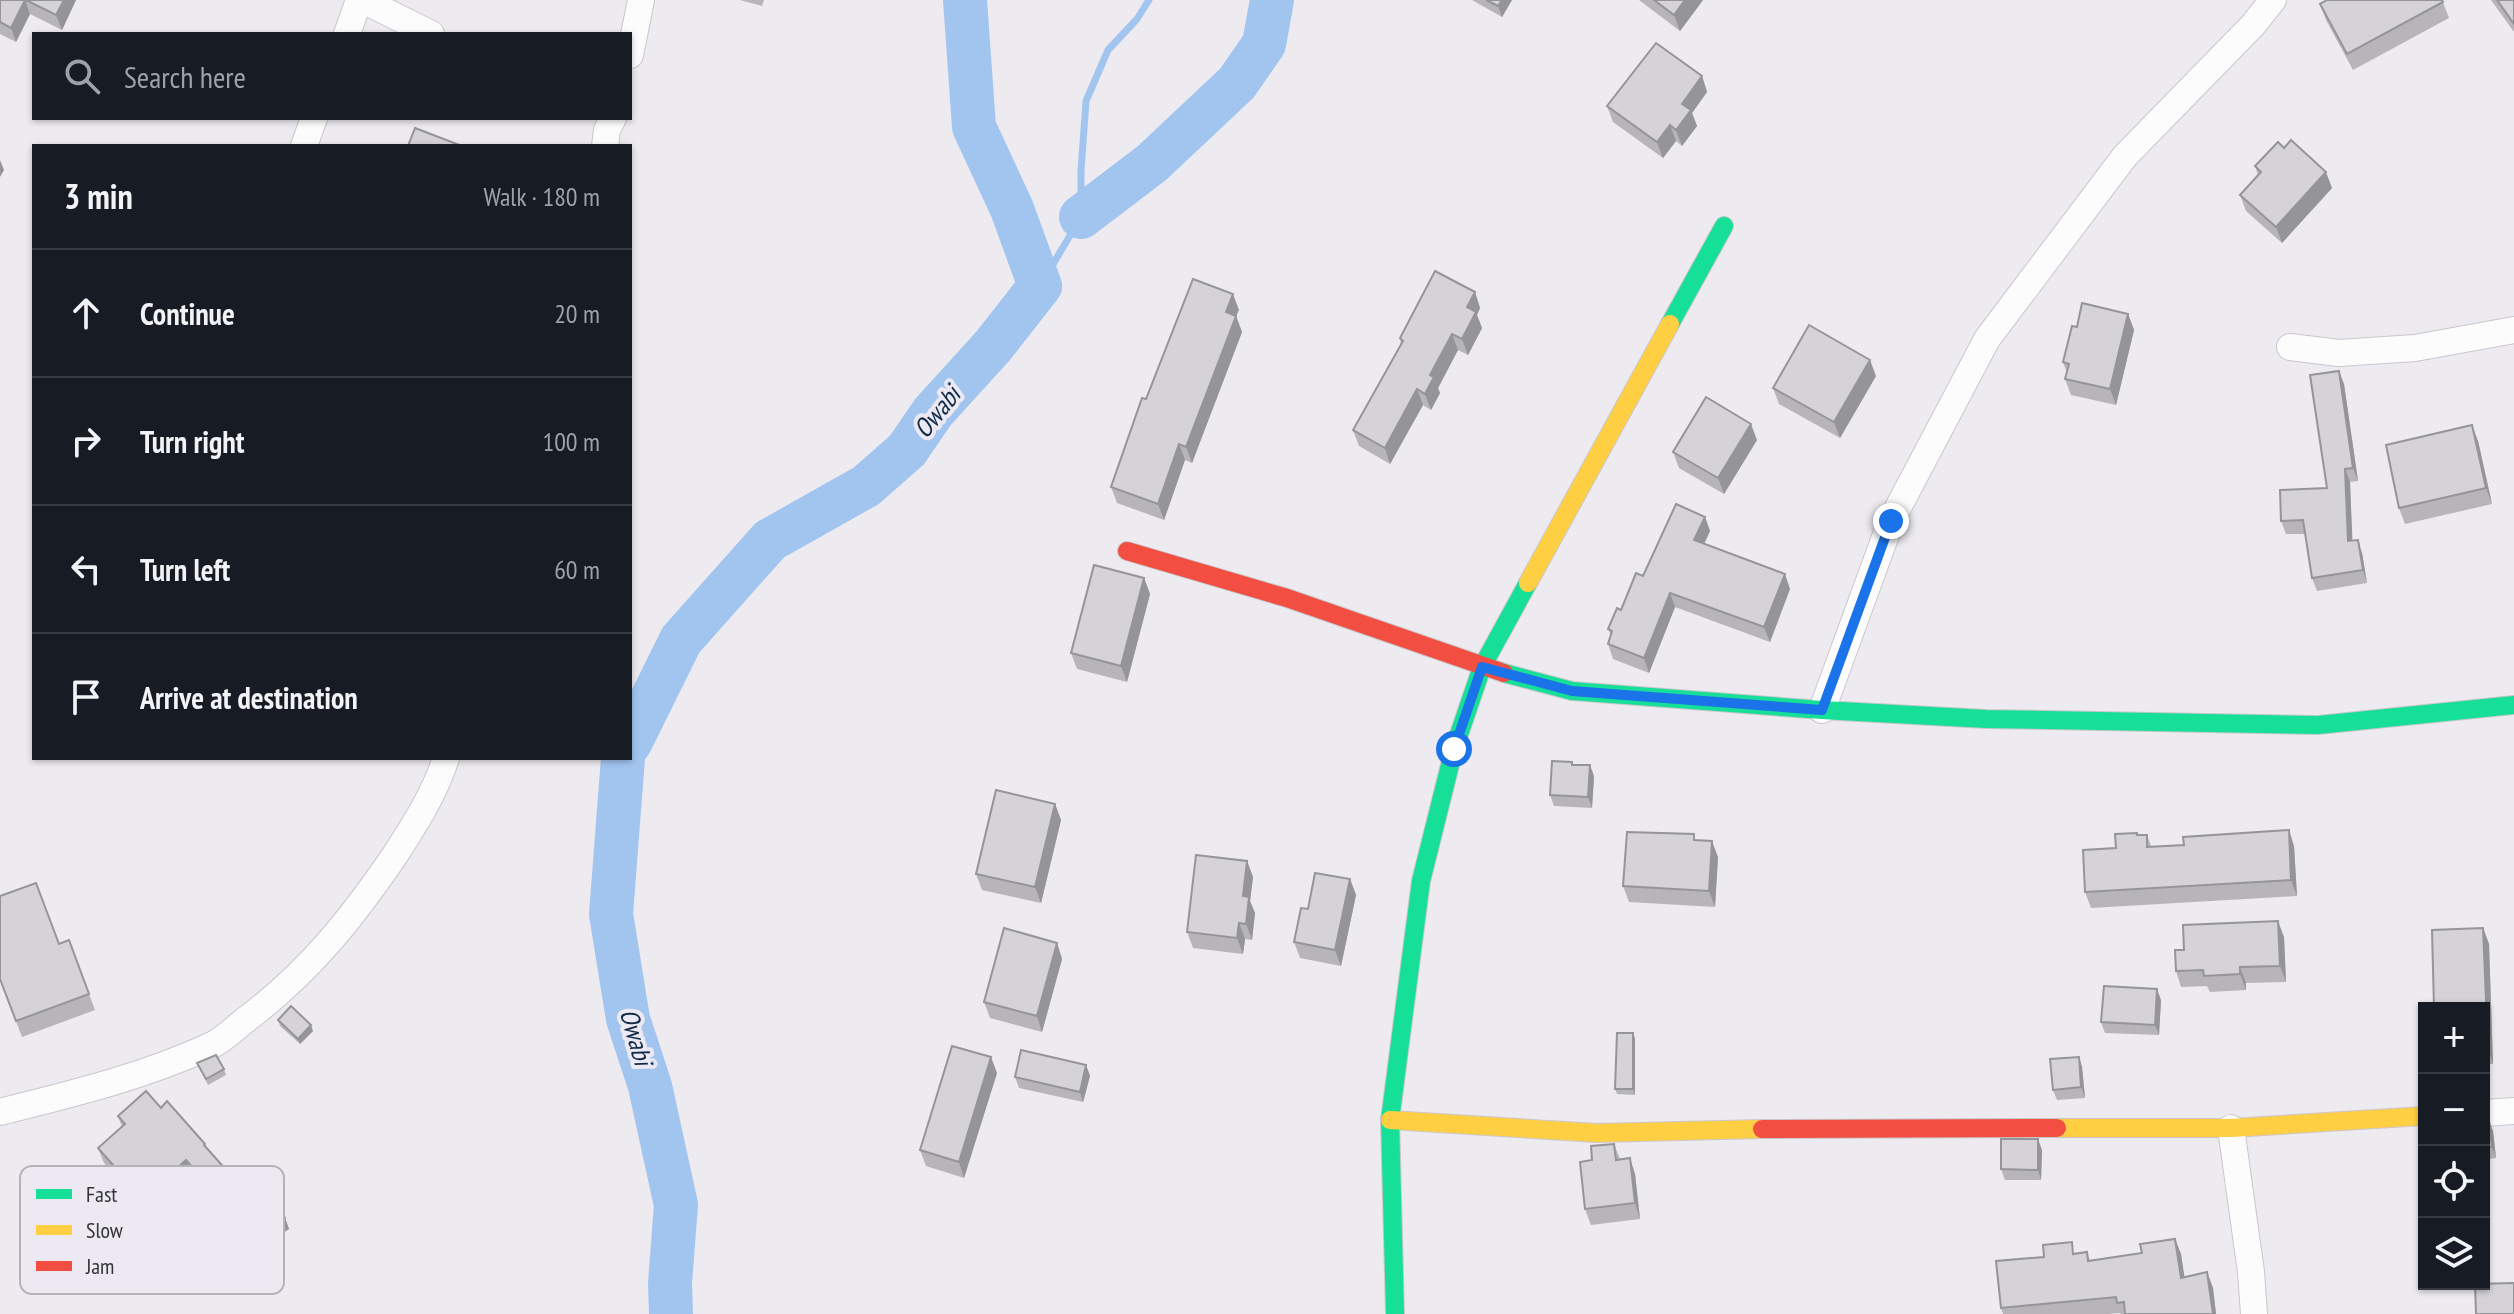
<!DOCTYPE html>
<html lang="en">
<head>
<meta charset="utf-8">
<style>
  body { margin:0; font-family:"PT Sans Narrow",sans-serif; background:#20242c; color:#f1f3f6 }
  .controls { position:absolute; right:24px; bottom:24px; display:grid; overflow:hidden; border-radius:0px; box-shadow:0 2px 6px #0004 }
  .controls button { width:72px; height:72px; display:grid; place-items:center; padding:0; border:0; border-bottom:2px solid #363941; background:#171b24; color:#f1f3f6; font:40px sans-serif }
  .stop { position:absolute; width:24px; height:24px; margin:-18px; border:6px solid #1a73e8; border-radius:50%; background:#fff }
  .stop.end { background:#1a73e8; border-color:#fff; box-shadow:0 2px 8px #0008 }
  .list { margin:0; padding:0; list-style:none }
  h2 { display:flex; justify-content:space-between; align-items:center; height:104px; margin:0; padding:0 32px; font-size:34px }
  h2 small { font-size:26px; font-weight:400; color:#9ea1a6 }
  .list li { display:grid; grid-template-columns:52px 1fr auto; gap:24px; align-items:center; box-sizing:border-box; height:128px; padding:0 32px; border-top:2px solid #363941 }
  .list b { display:block; font-size:30px; white-space:nowrap }
  .list em { font-size:26px; font-style:normal; color:#9ea1a6 }
  .icon { flex:none; width:44px; height:44px; fill:none; stroke:currentColor; stroke-width:2; stroke-linecap:round; stroke-linejoin:round }
  .map { position:relative; flex:none; width:2514px; height:1314px; overflow:hidden }
  .search { position:absolute; background:#171b24; box-shadow:0 2px 6px #0004; left:32px; top:32px; width:600px; height:88px; display:flex; align-items:center; gap:20px; box-sizing:border-box; padding:0 28px; border-radius:0px; color:#9ea1a6; font-size:30px }
  .panel { position:absolute; background:#171b24; box-shadow:0 2px 6px #0004; left:32px; top:144px; width:600px; height:616px; border-radius:0px }
  .map>svg:first-child { display:block }
  .lines { fill:none; stroke-linecap:round; stroke-linejoin:round }
  .stream { stroke:#a2c5f0; stroke-width:7 }
  .river { stroke:#a2c5f0; stroke-width:44 }
  .street-casing { stroke:#c9c7cb; stroke-width:28 }
  .fast-casing { stroke:#c9c7cb; stroke-width:20 }
  .slow-casing { stroke:#c9c7cb; stroke-width:20 }
  .jam-casing { stroke:#c9c7cb; stroke-width:20 }
  .street { stroke:#fcfcfd; stroke-width:26 }
  .fast { stroke:#16e098; stroke-width:18 }
  .slow { stroke:#ffcf43; stroke-width:18 }
  .jam { stroke:#f24e42; stroke-width:18 }
  .wall { fill:#b7b5b9 }
  .shaded-wall { fill:#959496 }
  .building { fill:#d5d3d7; stroke:#959496; stroke-width:2 }
  .route { stroke:#1a73e8; stroke-width:10 }
  .labels { text-anchor:middle; stroke-width:8; stroke-linejoin:round; paint-order:stroke }
  .water-label { font-size:26px; font-style:italic; fill:#102a47; stroke:#ece9f2 }
  .key { fill:#ece9f2; stroke:#b5b2ba; stroke-width:2 }
  .key-label { font-size:22px; fill:#343337 }
</style>
</head>
<body>
<div class="map">
<svg width="2514" height="1314" viewBox="0 0 2514 1314">
  <rect width="100%" height="100%" fill="#edebf0"/>
  <g class="lines">
    <!-- stream -->
    <path class="stream" d="M1040,286l41,-69v-46l5,-70 22,-51 29,-31 12,-19"/>
    <!-- river -->
    <g class="river">
      <path d="M1081,217l71,-54 85,-80 27,-39 8,-44"/>
      <path d="M630,743l51,-103 89,-100 96,-54 41,-36 26,-38 60,-66 47,-60 -28,-77 -38,-82 -9,-127"/>
      <path d="M623,758l-12,156 17,105 22,67 26,119 -6,78 1,31"/>
    </g>
    <defs>
      <g id="street">
        <path d="M363,0l68,34"/>
        <path d="M347,34l12,-34"/>
        <path d="M630,55l11,-55"/>
        <path d="M304,146l10,-28"/>
        <path d="M605,146l2,-16 6,-12"/>
        <path d="M2290,347l49,6 76,-5 99,-18"/>
        <path d="M1822,710l69,-189 96,-182 138,-183 128,-131 20,-25"/>
        <path d="M0,1112c71,-18 143,-35 210,-66 12,-5 23,-16 34,-25 64,-48 106,-100 151,-166 20,-31 40,-62 51,-97"/>
        <path d="M2484,1113l30,-2"/>
        <path d="M2231,1128l20,144 3,42"/>
      </g>
      <g id="fast">
        <path d="M1670,324l54,-98"/>
        <path d="M1504,673l68,18 250,19 164,9 332,6 196,-20"/>
        <path d="M1395,1314l-5,-194 31,-239 33,-132 28,-82 46,-84"/>
      </g>
      <g id="slow">
        <path d="M1528,583l142,-259"/>
        <path d="M1390,1120l207,13 165,-4"/>
        <path d="M2057,1128h174l193,-12"/>
      </g>
      <g id="jam">
        <path d="M1127,551l160,47 217,75"/>
        <path d="M1762,1129l295,-1"/>
      </g>
    </defs>
    <!-- street casing -->
    <use href="#street" class="street-casing"/>
    <!-- fast casing -->
    <use href="#fast" class="fast-casing"/>
    <!-- slow casing -->
    <use href="#slow" class="slow-casing"/>
    <!-- jam casing -->
    <use href="#jam" class="jam-casing"/>
    <!-- street -->
    <use href="#street" class="street"/>
    <!-- fast -->
    <use href="#fast" class="fast"/>
    <!-- slow -->
    <use href="#slow" class="slow"/>
    <!-- jam -->
    <use href="#jam" class="jam"/>
  </g>
  <!-- wall -->
  <g class="wall">
    <path d="M0,0h76l-14,30 -32,-16 -14,28 -16,-8z"/>
    <path d="M740,0h24l-2,6z"/>
    <path d="M1472,0h40l-10,17z"/>
    <path d="M1639,0h64l-23,31z"/>
    <path d="M2442,0l7,18 -96,52 -27,-50 -6,-16z"/>
    <path d="M2491,0h23v32z"/>
    <path d="M1702,76l5,16 -15,21 5,13 -15,20 -6,-5 -13,17 -50,-36 -6,-16z"/>
    <path d="M2284,148l48,40 -50,55 -36,-32 -6,-16 18,-20 -3,-9z"/>
    <path d="M1475,292l5,16 -3,7 5,13 -14,27 -10,-5 -20,38 2,5 -9,17 -8,-5 -33,59 -31,-18 -6,-16 48,-86 -1,-6z"/>
    <path d="M1239,310l-3,6 6,16 -50,131 -7,-3 -21,60 -47,-17 -6,-16 35,-88z"/>
    <path d="M2128,314l6,16 -18,75 -45,-10 -6,-16 2,-6 -4,-11 14,-35z"/>
    <path d="M1876,376l-36,62 -61,-34 -6,-16z"/>
    <path d="M2344,384l14,97 -8,1 2,58 10,13 5,30 -50,8 -5,-13 -7,-44h-19l-5,-13 46,-33z"/>
    <path d="M1757,440l-33,54 -45,-26 -6,-16z"/>
    <path d="M2478,441l14,63 -87,20 -6,-16z"/>
    <path d="M1705,517l5,14 -6,13 86,45 -20,53 -95,-35 -26,66 -36,-14 -5,-15 3,-9 -3,-6 35,-53z"/>
    <path d="M1144,578l6,16 -23,88 -50,-13 -6,-16z"/>
    <path d="M1572,762l1,3 21,11 -2,32 -38,-2 -4,-11z"/>
    <path d="M1055,804l6,16 -20,83 -59,-13 -6,-16z"/>
    <path d="M2137,833l1,2h9l4,11h143l3,50 -206,12 -6,-16 31,-44z"/>
    <path d="M1696,840l22,17 -3,50 -86,-5 -6,-16z"/>
    <path d="M1247,861l6,16 -3,24 5,12 -3,27 -7,-1 -2,15 -50,-6 -6,-16z"/>
    <path d="M1350,879l6,16 -15,71 -41,-8 -6,-16 14,-33z"/>
    <path d="M2483,928l6,16 4,120h-9z"/>
    <path d="M2284,937l2,45 -40,1v7l-36,2 -3,-6 -26,1 -5,-16 8,-21z"/>
    <path d="M69,940l26,70 -73,27 -22,-58 59,-35z"/>
    <path d="M1057,943l5,16 -20,73 -52,-14 -6,-16z"/>
    <path d="M2161,1000l-2,35 -54,-2 -4,-11z"/>
    <path d="M278,1020l35,11 -13,13 -20,-18z"/>
    <path d="M1635,1038v57l-18,-1 -2,-5z"/>
    <path d="M2079,1057l3,10 3,31 -28,2 -4,-10z"/>
    <path d="M197,1063l27,6 2,6 -18,10z"/>
    <path d="M1086,1065l4,11 -7,26 -64,-14 -4,-11z"/>
    <path d="M997,1073l-33,105 -38,-12 -6,-16z"/>
    <path d="M161,1108l44,36 2,5 21,23 5,13 52,33 4,11 -23,15 -30,-48 -3,-8 -17,15 -24,-28 -43,39 -45,-51 -6,-15 24,-21 -4,-11z"/>
    <path d="M2484,1121l9,10 3,27 -12,2z"/>
    <path d="M1614,1144l6,15 15,15 5,45 -49,6 -6,-16 7,-49z"/>
    <path d="M2042,1150l-1,30h-36l-4,-11z"/>
    <path d="M2175,1239l6,15 3,23 23,-5 6,16 3,26h-95l-1,-1 -12,1h-105l-2,-6 75,-55 11,-1 3,9 52,-8z"/>
  </g>
  <!-- shaded-wall -->
  <g class="shaded-wall">
    <path d="M25,0l5,14 -14,28 -5,-14z"/>
    <path d="M64,0h12l-14,30 -6,-15z"/>
    <path d="M1502,0h10l-10,17 -4,-11z"/>
    <path d="M1685,0h18l-23,31 -6,-16z"/>
    <path d="M1702,76l5,16 -15,21 5,13 -15,20 -6,-16 6,-26z"/>
    <path d="M1670,125l6,16 -13,17 -6,-16z"/>
    <path d="M0,160l4,10 -4,7z"/>
    <path d="M2326,172l6,16 -50,55 -6,-16z"/>
    <path d="M1475,292l5,16 -3,7 5,13 -14,27 -6,-16 5,-32z"/>
    <path d="M1233,294l6,16 -3,6 6,16 -50,131 -6,-16 40,-135z"/>
    <path d="M2128,314l6,16 -18,75 -6,-16z"/>
    <path d="M1452,334l6,16 -20,38 2,5 -9,17 -6,-16 5,-19z"/>
    <path d="M1870,360l6,16 -36,62 -6,-16z"/>
    <path d="M2339,371l5,13 14,97 -5,-13z"/>
    <path d="M1417,389l6,16 -33,59 -5,-16z"/>
    <path d="M1751,424l6,16 -33,54 -6,-16z"/>
    <path d="M2472,425l6,16 14,63 -6,-16z"/>
    <path d="M1179,444l6,16 -21,60 -6,-16z"/>
    <path d="M2345,469l5,13 3,72 -5,-13z"/>
    <path d="M1705,517l5,14 -11,24 -5,-15z"/>
    <path d="M2358,540l4,13 5,30 -4,-13z"/>
    <path d="M1785,574l5,15 -20,53 -6,-15z"/>
    <path d="M1144,578l6,16 -23,88 -6,-16z"/>
    <path d="M1670,593l5,14 -26,66 -5,-15z"/>
    <path d="M1590,765l4,11 -2,32 -4,-11z"/>
    <path d="M1055,804l6,16 -20,83 -6,-16z"/>
    <path d="M2289,830l5,16 3,50 -6,-16z"/>
    <path d="M1712,841l6,16 -3,50 -6,-16z"/>
    <path d="M1247,861l6,16 -3,24 5,12 -3,27 -6,-16 -3,-28z"/>
    <path d="M1350,879l6,16 -15,71 -6,-16z"/>
    <path d="M2278,921l6,16 2,45 -6,-16z"/>
    <path d="M1239,923l6,16 -2,15 -6,-16z"/>
    <path d="M2483,928l6,16 4,120 -5,-16z"/>
    <path d="M1057,943l5,16 -20,73 -5,-16z"/>
    <path d="M2240,967l6,16v7l-6,-16z"/>
    <path d="M2157,989l4,11 -2,35 -4,-10z"/>
    <path d="M311,1025l2,6 -13,13 -2,-5z"/>
    <path d="M1633,1033l2,5v57l-2,-6z"/>
    <path d="M991,1057l6,16 -33,105 -5,-16z"/>
    <path d="M2079,1057l3,10 3,31 -4,-11z"/>
    <path d="M1086,1065l4,11 -7,26 -3,-10z"/>
    <path d="M2489,1120l4,11 3,27 -4,-11z"/>
    <path d="M2038,1139l4,11 -1,30 -3,-10z"/>
    <path d="M1630,1158l5,16 5,45 -5,-16z"/>
    <path d="M186,1160l6,15 -43,39 -6,-15z"/>
    <path d="M228,1172l6,15 -18,16 -5,-15z"/>
    <path d="M285,1218l4,11 -23,15 -4,-11z"/>
    <path d="M2175,1239l6,15 6,39 -6,-15z"/>
    <path d="M2207,1272l6,16 3,26h-3z"/>
  </g>
  <!-- building -->
  <g class="building">
    <path d="M0,0h25l-14,28 -11,-6z"/>
    <path d="M26,0h38l-8,15z"/>
    <path d="M1486,0h16l-4,6z"/>
    <path d="M1654,0h31l-11,15z"/>
    <path d="M2327,0h115l1,2 -96,52 -27,-50z"/>
    <path d="M2497,0h17v24z"/>
    <path d="M1656,43l46,33 -20,28 9,6 -15,20 -6,-5 -13,17 -50,-36z"/>
    <path d="M415,128l47,18h-54z"/>
    <path d="M2291,140l35,32 -50,55 -36,-32 21,-23 -6,-6 23,-24 6,6z"/>
    <path d="M1435,271l40,21 -8,15 9,5 -14,27 -10,-5 -22,41 4,2 -9,17 -8,-5 -32,59 -32,-18 50,-89 -3,-3z"/>
    <path d="M1193,279l40,15 -7,18 10,4 -50,131 -7,-3 -21,60 -47,-17 31,-89 4,1z"/>
    <path d="M2082,303l46,11 -18,75 -45,-10 4,-15 -6,-2 9,-36 5,1z"/>
    <path d="M1809,325l61,35 -36,62 -61,-34z"/>
    <path d="M2339,371l14,97 -8,1 3,72 10,-1 5,30 -51,8 -9,-58 -22,1 -1,-31 47,-2 -17,-113z"/>
    <path d="M1706,397l45,27 -33,54 -45,-26z"/>
    <path d="M2472,425l14,63 -87,20 -13,-63z"/>
    <path d="M1676,504l29,13 -11,23 91,34 -21,53 -94,-34 -26,65 -36,-14 4,-13 -4,-2 9,-21 4,2 15,-37 7,3z"/>
    <path d="M1094,565l50,13 -23,88 -50,-13z"/>
    <path d="M1552,761l20,1v3h18l-2,32 -38,-2z"/>
    <path d="M996,790l59,14 -20,83 -59,-13z"/>
    <path d="M2289,830l2,50 -206,12 -2,-42 33,-2 -1,-14 22,-1v2h10v12l37,-2 -1,-8z"/>
    <path d="M1627,832l67,2v6l18,1 -3,50 -86,-5z"/>
    <path d="M1196,855l51,6 -4,35 6,1 -3,27 -7,-1 -2,15 -50,-6z"/>
    <path d="M1315,873l35,6 -15,71 -41,-8 7,-34 7,1z"/>
    <path d="M36,883l23,61 10,-4 20,54 -73,27 -16,-42v-83z"/>
    <path d="M2278,921l2,45 -40,1v7l-36,2 -1,-6 -27,1 -1,-21h9l-1,-25z"/>
    <path d="M1004,928l53,15 -20,73 -53,-14z"/>
    <path d="M2483,928l5,120h-4v-40h-50l-2,-78z"/>
    <path d="M2104,986l53,3 -2,36 -54,-3z"/>
    <path d="M291,1006l20,19 -13,14 -20,-19z"/>
    <path d="M1617,1033h16v56h-18z"/>
    <path d="M952,1046l39,11 -32,105 -39,-12z"/>
    <path d="M1021,1050l65,15 -6,27 -65,-15z"/>
    <path d="M216,1055l8,14 -18,10 -9,-16z"/>
    <path d="M2079,1057l2,30 -28,3 -3,-31z"/>
    <path d="M146,1091l15,17 6,-7 38,43 -1,1 24,27 -17,16 -25,-28 -43,39 -45,-51 27,-24 -7,-8z"/>
    <path d="M2489,1120l3,27 -8,1v-27z"/>
    <path d="M2001,1139h37v31l-37,-1z"/>
    <path d="M1614,1144l2,16 14,-2 5,45 -50,6 -5,-47 12,-2 -1,-14z"/>
    <path d="M254,1171l31,47 -23,15 -30,-47z"/>
    <path d="M2175,1239l6,39 26,-6 6,42h-88l-1,-12 -7,1 -1,-6 -115,11 -5,-47 48,-4 -1,-12 29,-3 1,12 14,-2 1,9 54,-8 -2,-9z"/>
    <path d="M2514,1283v31h-38l-1,-30z"/>
  </g>
  <g class="lines">
    <!-- route -->
    <path class="route" d="M1454,749l28,-82 90,24 250,19 69,-189"/>
  </g>
  <g class="labels">
    <!-- water labels -->
    <g class="water-label">
      <text transform="translate(937 412) rotate(-51)" y="9">Owabi</text>
      <text transform="translate(636 1037) rotate(74)" y="9">Owabi</text>
    </g>
  </g>
  <!-- legend -->
  <rect x="20" y="1166" width="264" height="128" rx="12" class="key"/>
  <rect x="36" y="1189" width="36" height="10" fill="#16e098"/>
  <rect x="36" y="1225" width="36" height="10" fill="#ffcf43"/>
  <rect x="36" y="1261" width="36" height="10" fill="#f24e42"/>
  <g class="key-label">
    <text x="86" y="1202">Fast</text>
    <text x="86" y="1238">Slow</text>
    <text x="86" y="1274">Jam</text>
  </g>
</svg>
<div class="controls">
<button>+</button>
<button>−</button>
<button><svg class="icon" aria-label="locate" viewBox="0 0 24 24"><circle cx="12" cy="12" r="6"/><path d="M12 2v4M12 18v4M2 12h4M18 12h4"/></svg></button>
<button><svg class="icon" aria-label="layers" viewBox="0 0 24 24"><path d="M12 4l9 5-9 5-9-5zM3 14l9 5 9-5"/></svg></button>
</div>
<div class="stop" style="left:1454px;top:749px"></div>
<div class="stop end" style="left:1891px;top:521px"></div>
<div class="search"><svg class="icon" aria-label="search" viewBox="0 0 24 24"><circle cx="10" cy="10" r="6"/><path d="M15 15l6 6"/></svg>Search here</div>
<section class="panel">
<h2>3 min<small>Walk · 180 m</small></h2>
<ul class="list">
<li><svg class="icon" aria-label="ahead" viewBox="0 0 24 24"><path d="M12 20V5M6 11l6-6 6 6"/></svg><div><b>Continue</b></div><em>20 m</em></li>
<li><svg class="icon" aria-label="right" viewBox="0 0 24 24"><path d="M7 20v-9h11M14 6l5 5-5 5"/></svg><div><b>Turn right</b></div><em>100 m</em></li>
<li><svg class="icon" aria-label="left" viewBox="0 0 24 24"><path d="M17 20v-9H6M10 6l-5 5 5 5"/></svg><div><b>Turn left</b></div><em>60 m</em></li>
<li><svg class="icon" aria-label="arrive" viewBox="0 0 24 24"><path d="M6 21V4h12l-3 4 3 4H6"/></svg><div><b>Arrive at destination</b></div></li>
</ul>
</section>
</div>
</body>
</html>
